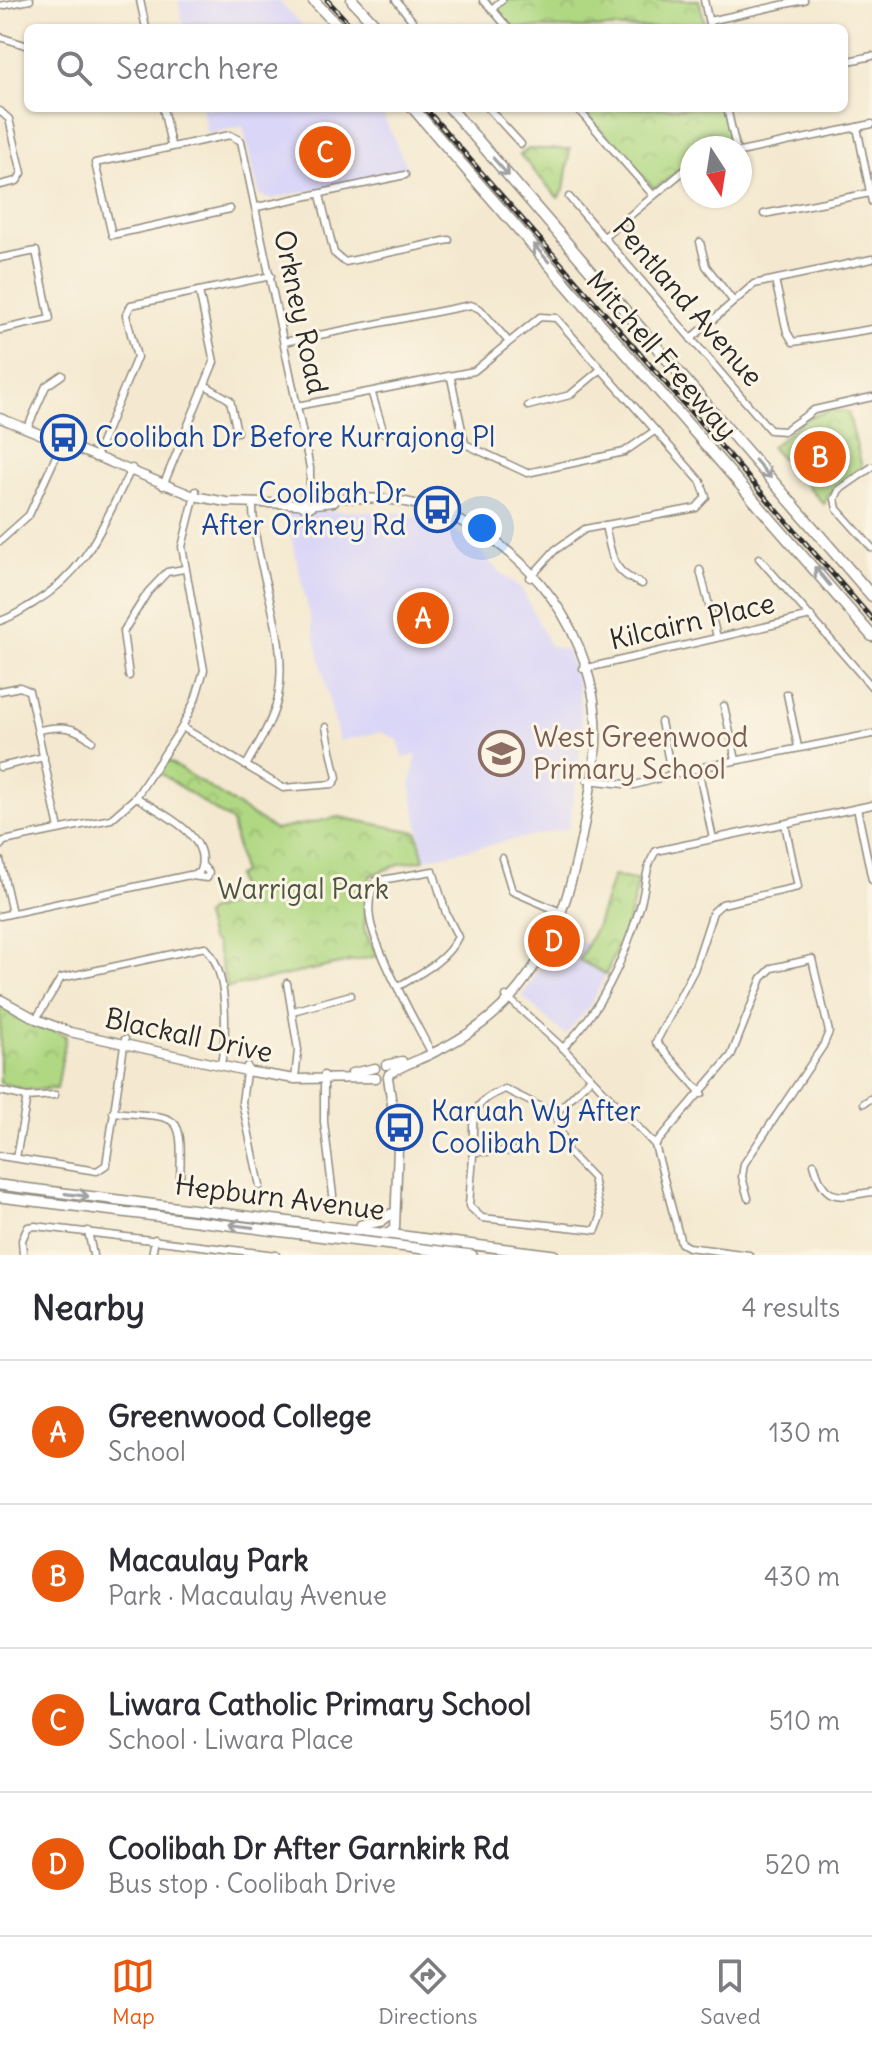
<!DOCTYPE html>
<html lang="en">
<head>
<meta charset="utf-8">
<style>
  body { margin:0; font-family:Delius,sans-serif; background:#f7f7f7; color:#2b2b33 }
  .compass { position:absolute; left:680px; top:136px; width:72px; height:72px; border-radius:50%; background:#fff; box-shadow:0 2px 6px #0004; rotate:168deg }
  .you { position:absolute; left:482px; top:528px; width:28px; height:28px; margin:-20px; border:6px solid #fff; border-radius:50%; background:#1a73e8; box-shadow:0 0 0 12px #1a73e833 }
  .badge { display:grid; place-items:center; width:52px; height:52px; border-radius:50%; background:#ea580c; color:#fff; font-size:26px; font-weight:700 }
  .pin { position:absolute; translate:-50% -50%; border:4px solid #fff; box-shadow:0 2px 8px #0006 }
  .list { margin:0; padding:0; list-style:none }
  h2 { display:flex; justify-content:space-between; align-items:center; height:104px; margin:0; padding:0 32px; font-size:34px }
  h2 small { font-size:26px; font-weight:400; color:#7c7c81 }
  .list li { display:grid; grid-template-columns:52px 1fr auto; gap:24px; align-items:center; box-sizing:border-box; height:144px; padding:0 32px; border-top:2px solid #e1e1e2 }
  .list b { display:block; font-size:30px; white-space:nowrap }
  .list p { margin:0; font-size:26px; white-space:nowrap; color:#7c7c81 }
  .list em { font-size:26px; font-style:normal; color:#7c7c81 }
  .icon { flex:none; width:44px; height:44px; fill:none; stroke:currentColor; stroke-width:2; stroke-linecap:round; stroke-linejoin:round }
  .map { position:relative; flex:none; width:872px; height:1255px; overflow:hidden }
  .search { position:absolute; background:#fff; box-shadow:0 2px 6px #0004; left:24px; right:24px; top:24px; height:88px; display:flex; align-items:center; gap:20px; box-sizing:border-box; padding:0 28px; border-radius:12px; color:#7c7c81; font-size:30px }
  .sheet { height:680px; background:#fff }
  nav { display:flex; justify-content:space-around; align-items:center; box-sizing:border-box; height:112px; border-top:2px solid #e1e1e2; background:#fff; font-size:22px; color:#7c7c81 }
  nav a { display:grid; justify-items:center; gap:4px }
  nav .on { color:#ea580c }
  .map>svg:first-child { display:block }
  .built { fill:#dad6f7 }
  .park { fill:url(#park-crowns); stroke:#6e8257; stroke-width:2 }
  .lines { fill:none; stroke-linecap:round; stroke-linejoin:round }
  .street-casing { stroke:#908a7e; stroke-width:9 }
  .secondary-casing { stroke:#908a7e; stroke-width:11 }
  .primary-casing { stroke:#908a7e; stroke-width:12 }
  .highway-casing { stroke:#908a7e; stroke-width:13 }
  .street { stroke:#fff; stroke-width:6 }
  .secondary { stroke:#fff; stroke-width:8 }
  .primary { stroke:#fff; stroke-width:9 }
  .highway { stroke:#fff; stroke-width:10 }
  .rail-casing { stroke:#2b2b2b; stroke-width:5 }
  .rail { stroke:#fcf5e5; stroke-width:2; stroke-dasharray:6; stroke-linecap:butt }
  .oneway { stroke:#a0a0a0 }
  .labels { text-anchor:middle; stroke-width:6; stroke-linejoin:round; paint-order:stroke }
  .street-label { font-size:28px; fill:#2b2b2b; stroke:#fcf5e5 }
  .transit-label { font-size:28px; fill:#164399; stroke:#fcf5e5; text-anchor:start }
  .education-label { font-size:28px; fill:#785e54; stroke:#fcf5e5; text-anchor:start }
  .park-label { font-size:28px; fill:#4c5641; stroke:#fcf5e5 }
</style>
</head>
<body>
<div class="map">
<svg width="872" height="1255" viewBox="0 0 872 1255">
  <defs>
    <pattern id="park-crowns" width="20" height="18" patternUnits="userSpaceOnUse" patternTransform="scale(2)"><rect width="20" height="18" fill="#b0d883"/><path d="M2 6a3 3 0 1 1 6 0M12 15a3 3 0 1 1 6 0" fill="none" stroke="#98ba71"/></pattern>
  </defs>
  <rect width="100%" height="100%" fill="#fcf5e5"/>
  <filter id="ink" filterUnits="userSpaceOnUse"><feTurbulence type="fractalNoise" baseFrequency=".0125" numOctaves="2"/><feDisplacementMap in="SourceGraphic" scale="16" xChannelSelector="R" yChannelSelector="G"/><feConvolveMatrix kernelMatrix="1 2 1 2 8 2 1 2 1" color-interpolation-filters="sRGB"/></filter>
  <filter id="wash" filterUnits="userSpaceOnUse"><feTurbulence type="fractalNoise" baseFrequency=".006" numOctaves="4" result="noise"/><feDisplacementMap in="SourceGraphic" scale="32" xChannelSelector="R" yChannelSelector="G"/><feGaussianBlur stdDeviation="1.8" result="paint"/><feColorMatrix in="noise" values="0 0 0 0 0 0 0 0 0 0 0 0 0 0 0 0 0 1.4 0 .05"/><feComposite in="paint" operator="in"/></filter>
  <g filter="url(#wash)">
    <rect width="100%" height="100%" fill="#f4e9d0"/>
    <!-- built -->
    <g class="built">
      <path d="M178,0h100l27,28h-121z"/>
      <path d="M202,108h178l28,61 -138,30 -11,-4 -16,-69 -36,8z"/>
      <path d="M285,510l111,2 50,14 26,15 27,31 23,17 28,57 17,4 11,35 5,49 -14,94 -144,31 -15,-74 7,-30 -14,3 -5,-18 -17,-8 -42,9z"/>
      <path d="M562,934l25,10 -8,16 27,14 -17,33 -24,28 -43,-39z"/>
    </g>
    <!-- park -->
    <g class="park">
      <path d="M503,0h196l7,28h-197l-17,-19z"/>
      <path d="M581,108h143l10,40h-42v13l-38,28z"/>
      <path d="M528,149h42l-6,41 -6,8 -38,-43z"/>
      <path d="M830,410l18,2 14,55 -30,24 -8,13 -53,-57 34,-28z"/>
      <path d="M167,760l108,70 64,-13 78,15 7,28 -25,4 -29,12 -6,53 13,27 -150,32 -11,-44 -6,-4 -6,-24 6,-6 32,-7 -6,-27 6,-3 -10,-51 -72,-49z"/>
      <path d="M613,876l26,5 -12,45 -21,48 -27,-14 18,-35z"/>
      <path d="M0,1005l66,31 -9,53 -31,1 -26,-7z"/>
    </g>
  </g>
  <g filter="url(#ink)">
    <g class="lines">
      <defs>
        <g id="street">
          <path d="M140,0l6,28"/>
          <path d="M396,0l22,28"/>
          <path d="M483,0l9,9"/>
          <path d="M502,0l-10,9 16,19"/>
          <path d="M704,0l6,28"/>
          <path d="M0,6l30,-6"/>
          <path d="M709,21l95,-21"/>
          <path d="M0,37l28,9"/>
          <path d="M844,62l28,-6"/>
          <path d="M163,108l8,37"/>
          <path d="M488,108l33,36"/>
          <path d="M577,108l76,87"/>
          <path d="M727,108l9,40"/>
          <path d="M0,111l9,8 13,54 -5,8 -17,4"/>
          <path d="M857,127l15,75"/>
          <path d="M740,152l132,-28"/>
          <path d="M320,195l14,58 11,9 104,-22"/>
          <path d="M569,197l201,233 14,1 30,-21 58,-13"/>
          <path d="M257,207l148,-32"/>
          <path d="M230,209l-118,26 -17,-72 135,-28 11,6 69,327v25"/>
          <path d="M764,214l106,-21"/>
          <path d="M603,238l89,-74"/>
          <path d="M700,242l6,24 27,35"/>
          <path d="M0,258l36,-7 14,68 -50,11"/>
          <path d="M775,280l12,52 6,10 79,-13"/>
          <path d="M691,339l63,-55 118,-25"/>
          <path d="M284,342l187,-37 9,4 29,33"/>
          <path d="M451,378l14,66 62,29 97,-21 29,-20"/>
          <path d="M205,385l25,15 7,32"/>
          <path d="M372,394l12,39"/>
          <path d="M297,406l177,-35 66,-54 16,1 145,164 5,15 -10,11 -111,21 -30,21 -25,28"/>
          <path d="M528,406l42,-11 30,-25"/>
          <path d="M27,429l19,-43 16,-11"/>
          <path d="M95,458l42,-101 -11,-42 5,-10 140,-29"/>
          <path d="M872,467l-33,23 -4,9 2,10 35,39"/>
          <path d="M163,486l51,-124 -15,-71"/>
          <path d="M605,525c7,31 6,47 37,59"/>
          <path d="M0,541l29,-26 34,-74"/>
          <path d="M759,558l113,129"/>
          <path d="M700,570l17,67"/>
          <path d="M0,621c13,-4 22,-11 34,-18 57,-35 68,-79 98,-135"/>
          <path d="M583,669l228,-53"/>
          <path d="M129,676l-6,-44 25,-40 19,-20 17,-3"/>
          <path d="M0,691l20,-4 9,4 30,138"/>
          <path d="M787,694l11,53"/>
          <path d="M724,706l12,54"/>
          <path d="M661,722l11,55"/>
          <path d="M182,727l101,61 50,-4 4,-6 -11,-51"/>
          <path d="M39,730c22,-4 35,-5 53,11"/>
          <path d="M247,764c11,-20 26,-43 31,-67 13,-64 -26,-130 -25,-195"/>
          <path d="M0,767l44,-10"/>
          <path d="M698,768l15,71"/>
          <path d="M587,780l47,5 64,-17 174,-34"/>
          <path d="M857,808l15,72"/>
          <path d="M0,846l4,-5 107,-22 25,-22 46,-70 13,-27 9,-30 -22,-123 14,-56"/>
          <path d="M502,858l10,33 51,22"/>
          <path d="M0,860l12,53"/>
          <path d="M191,876l16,2 2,-5 -7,-8"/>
          <path d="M0,916l199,-43c16,-37 -39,-60 -63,-76"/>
          <path d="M287,983l11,67 -3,29"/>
          <path d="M399,986c22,-13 47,-25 59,-49l-12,-24 -13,-42 -57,10c-6,10 -8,25 -6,37 3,28 47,107 62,136"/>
          <path d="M506,996l57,52 92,97 26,98 7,4 61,8"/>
          <path d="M293,1011l58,-16"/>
          <path d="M36,1019l25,-41 144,-31c24,24 22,86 16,117"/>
          <path d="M563,1048c39,-39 60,-86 76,-138 7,-19 5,-42 17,-59l216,-46"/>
          <path d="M247,1066l-5,36 18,84"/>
          <path d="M324,1075v47l9,73"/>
          <path d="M505,1089l50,25 13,38 25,26 8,39 -5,13 -114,-12 -13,-12c1,-17 3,-34 4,-51 1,-35 -7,-51 32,-66z"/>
          <path d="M0,1091l27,6 28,-2"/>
          <path d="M702,1094l-46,-52 38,-72 19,-58 9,-8 76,-17 -13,-63"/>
          <path d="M864,1103l8,-5"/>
          <path d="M113,1112c66,7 70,-4 67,67"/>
          <path d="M555,1114l36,-36"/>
          <path d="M655,1145l76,-89 31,-78 10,-10 40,-9 17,73 -6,14 -79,118 -2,13 6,21"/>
          <path d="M473,1152l45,-1"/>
          <path d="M0,1156l97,15 9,-6 19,-126"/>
          <path d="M16,1158l11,-61"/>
          <path d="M814,1164c11,39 22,33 58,28"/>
          <path d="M88,1231l5,24"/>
          <path d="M23,1255l-1,-15 6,-13 7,-1 241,29"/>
          <path d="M152,1255l3,-16"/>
        </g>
        <g id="secondary">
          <path d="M0,418l194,78 32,6 72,2 12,3 7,-5 -1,-6 -11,-2 -2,10"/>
          <path d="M316,496c34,4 68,-1 102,9 97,26 171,113 178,214 2,30 -4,60 -9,90 -12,69 -28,134 -76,188 -21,24 -49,42 -78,56 -14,7 -30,12 -44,21"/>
          <path d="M315,504l19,-2"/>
          <path d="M0,999l36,20 34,13 176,39 49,8 81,-1"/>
          <path d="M386,1065l16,-4"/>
          <path d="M352,1073l23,-5"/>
          <path d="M386,1235l9,-7 3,-81 -10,-70"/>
        </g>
        <g id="primary">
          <path d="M0,1185l554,70"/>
          <path d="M0,1197l472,58"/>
          <path d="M361,1225l20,-4 10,-7"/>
        </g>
        <g id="highway">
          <path d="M313,0l27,28"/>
          <path d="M352,0l26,28"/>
          <path d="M413,108l459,528"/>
          <path d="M450,108l422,488"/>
        </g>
      </defs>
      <!-- street casing -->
      <use href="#street" class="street-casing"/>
      <!-- secondary casing -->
      <use href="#secondary" class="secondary-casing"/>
      <!-- primary casing -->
      <use href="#primary" class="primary-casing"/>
      <!-- highway casing -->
      <use href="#highway" class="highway-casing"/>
      <!-- street -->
      <use href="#street" class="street"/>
      <!-- secondary -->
      <use href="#secondary" class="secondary"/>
      <!-- primary -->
      <use href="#primary" class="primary"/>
      <!-- highway -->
      <use href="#highway" class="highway"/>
      <defs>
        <g id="rail">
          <path d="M327,0l26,28"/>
          <path d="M425,108l447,511"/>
        </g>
      </defs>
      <!-- rail casing -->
      <use href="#rail" class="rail-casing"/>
      <!-- rail -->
      <use href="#rail" class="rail"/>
    </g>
    <!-- one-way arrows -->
    <defs><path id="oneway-shaft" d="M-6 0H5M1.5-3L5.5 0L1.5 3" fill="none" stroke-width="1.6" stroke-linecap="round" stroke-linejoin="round" transform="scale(2)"/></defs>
    <g class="oneway">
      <use href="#oneway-shaft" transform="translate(501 167) rotate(49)"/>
      <use href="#oneway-shaft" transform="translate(541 253) rotate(-131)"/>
      <use href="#oneway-shaft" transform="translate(763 469) rotate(49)"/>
      <use href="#oneway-shaft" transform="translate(822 576) rotate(-130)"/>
      <use href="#oneway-shaft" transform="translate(77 1195) rotate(7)"/>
      <use href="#oneway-shaft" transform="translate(241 1226) rotate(-173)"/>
    </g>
  </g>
  <!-- icons -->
  <defs>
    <symbol id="bus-ring" viewBox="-11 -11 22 22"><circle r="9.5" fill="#fcf5e5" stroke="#1a4fb4" stroke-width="1.5"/><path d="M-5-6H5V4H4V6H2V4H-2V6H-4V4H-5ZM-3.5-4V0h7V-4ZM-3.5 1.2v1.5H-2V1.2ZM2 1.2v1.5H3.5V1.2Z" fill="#1a4fb4"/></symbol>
    <symbol id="school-ring" viewBox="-11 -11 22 22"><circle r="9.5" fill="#fcf5e5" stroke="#8d6e63" stroke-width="1.5"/><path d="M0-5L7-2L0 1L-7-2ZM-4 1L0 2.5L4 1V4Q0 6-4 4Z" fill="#8d6e63"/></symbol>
  </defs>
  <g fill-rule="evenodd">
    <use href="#bus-ring" x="38" y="412" width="51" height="51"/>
    <use href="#bus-ring" x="412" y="484" width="51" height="51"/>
    <use href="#school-ring" x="476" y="728" width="51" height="51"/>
    <use href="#bus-ring" x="374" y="1102" width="51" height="51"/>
  </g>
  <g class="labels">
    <!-- street labels -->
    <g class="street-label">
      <text transform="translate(688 302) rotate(49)" y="10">Pentland Avenue</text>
      <text transform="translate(301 312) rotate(78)" y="10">Orkney Road</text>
      <text transform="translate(662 355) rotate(49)" y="10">Mitchell Freeway</text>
      <text transform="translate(692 621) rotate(-13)" y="10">Kilcairn Place</text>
      <text transform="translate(189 1035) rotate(12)" y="10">Blackall Drive</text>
      <text transform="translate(280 1197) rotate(7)" y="10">Hepburn Avenue</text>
    </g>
    <!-- transit labels -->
    <g class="transit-label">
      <text x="95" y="447">Coolibah Dr Before Kurrajong Pl</text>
      <text x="406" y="503" text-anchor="end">Coolibah Dr<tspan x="406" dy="32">After Orkney Rd</tspan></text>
      <text x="431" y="1121">Karuah Wy After<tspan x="431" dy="32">Coolibah Dr</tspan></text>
    </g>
    <!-- education labels -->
    <g class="education-label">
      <text x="533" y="747">West Greenwood<tspan x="533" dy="32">Primary School</tspan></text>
    </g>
    <!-- park labels -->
    <g class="park-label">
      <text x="303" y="899">Warrigal Park</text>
    </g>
  </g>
</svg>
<svg class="compass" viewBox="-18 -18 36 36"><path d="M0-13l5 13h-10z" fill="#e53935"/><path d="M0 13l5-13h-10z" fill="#7c7c81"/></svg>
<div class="you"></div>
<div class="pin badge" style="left:423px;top:618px">A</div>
<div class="pin badge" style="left:820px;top:457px">B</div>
<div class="pin badge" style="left:325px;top:152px">C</div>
<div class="pin badge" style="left:554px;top:941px">D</div>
<div class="search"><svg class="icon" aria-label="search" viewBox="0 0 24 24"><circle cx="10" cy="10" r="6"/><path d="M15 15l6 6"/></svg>Search here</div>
</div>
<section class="sheet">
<h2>Nearby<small>4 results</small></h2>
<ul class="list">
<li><span class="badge">A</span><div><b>Greenwood College</b><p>School</p></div><em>130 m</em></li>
<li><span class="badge">B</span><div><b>Macaulay Park</b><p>Park · Macaulay Avenue</p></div><em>430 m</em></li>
<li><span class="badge">C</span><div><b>Liwara Catholic Primary School</b><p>School · Liwara Place</p></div><em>510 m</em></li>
<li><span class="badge">D</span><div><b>Coolibah Dr After Garnkirk Rd</b><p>Bus stop · Coolibah Drive</p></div><em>520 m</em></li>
</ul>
</section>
<nav>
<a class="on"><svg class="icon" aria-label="map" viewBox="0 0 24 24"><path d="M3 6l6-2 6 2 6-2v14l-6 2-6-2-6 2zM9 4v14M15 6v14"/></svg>Map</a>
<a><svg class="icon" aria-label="directions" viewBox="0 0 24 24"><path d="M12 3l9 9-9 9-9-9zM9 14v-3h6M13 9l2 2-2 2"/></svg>Directions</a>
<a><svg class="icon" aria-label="saved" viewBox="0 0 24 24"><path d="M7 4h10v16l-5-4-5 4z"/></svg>Saved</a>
</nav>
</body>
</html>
